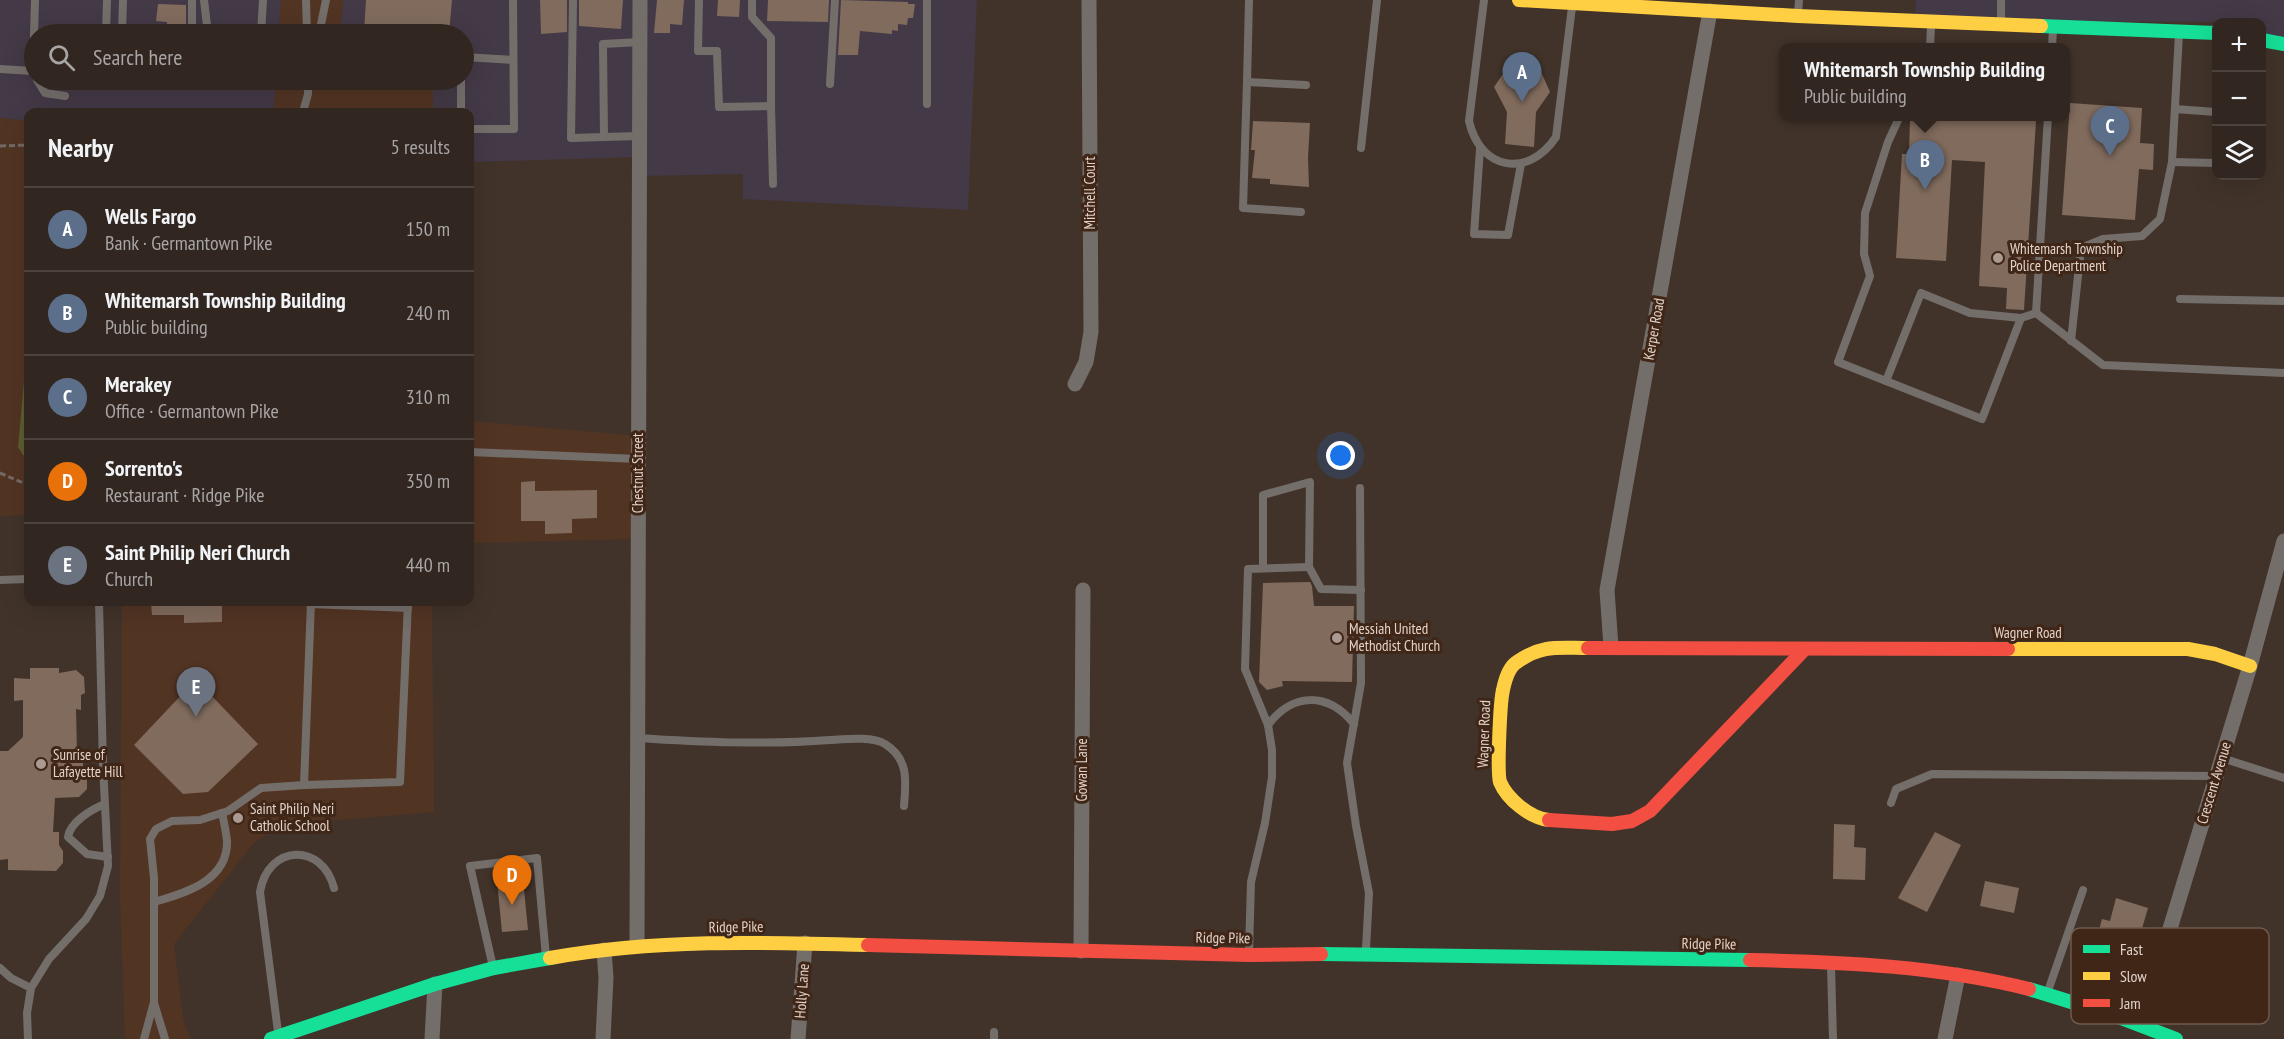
<!DOCTYPE html>
<html lang="en">
<head>
<meta charset="utf-8">
<style>
  body { margin:0; font-family:"PT Sans Narrow",sans-serif; background:#3d322d; color:#f1f3f6 }
  .controls { position:absolute; right:18px; top:18px; display:grid; overflow:hidden; border-radius:12px; box-shadow:0 6px 24px #0002 }
  .controls button { width:54px; height:54px; display:grid; place-items:center; padding:0; border:0; border-bottom:2px solid #4c433e; background:#312620; color:#f1f3f6; font:30px sans-serif }
  .you { position:absolute; left:1341px; top:456px; width:21px; height:21px; margin:-15px; border:4px solid #fff; border-radius:50%; background:#1a73e8; box-shadow:0 0 0 9px #1a73e833 }
  .badge { display:grid; place-items:center; width:39px; height:39px; border-radius:50%; background:#8bbbb9; color:#fff; font-size:20px; font-weight:700 }
  .pin { position:absolute; translate:-50% -50px; filter:drop-shadow(0 2px 3px #0008) }
  .pin::after { content:''; position:absolute; top:32px; width:21px; height:18px; background:inherit; clip-path:polygon(0 0,100% 0,50% 100%) }
  .popup { position:absolute; left:1779px; top:43px; width:291px; height:78px; box-sizing:border-box; display:grid; place-content:center; border-radius:12px; background:#312620; filter:drop-shadow(0 2px 4px #0005); font-size:20px; white-space:nowrap; color:#a8a5a5 }
  .popup b { font-size:22px; color:#f1f3f6 }
  .popup::after { content:''; position:absolute; left:50%; top:100%; margin-left:-12px; border:12px solid transparent; border-top-color:#312620 }
  .list { margin:0; padding:0; list-style:none }
  h2 { display:flex; justify-content:space-between; align-items:center; height:78px; margin:0; padding:0 24px; font-size:26px }
  h2 small { font-size:20px; font-weight:400; color:#a8a5a5 }
  .list li { display:grid; grid-template-columns:39px 1fr auto; gap:18px; align-items:center; box-sizing:border-box; height:84px; padding:0 24px; border-top:2px solid #4c433e }
  .list b { display:block; font-size:22px; white-space:nowrap }
  .list p { margin:0; font-size:20px; white-space:nowrap; color:#a8a5a5 }
  .list em { font-size:20px; font-style:normal; color:#a8a5a5 }
  .icon { flex:none; width:33px; height:33px; fill:none; stroke:currentColor; stroke-width:2; stroke-linecap:round; stroke-linejoin:round }
  .map { position:relative; flex:none; width:2284px; height:1039px; overflow:hidden }
  .search { position:absolute; background:#312620; box-shadow:0 6px 24px #0002; left:24px; top:24px; width:450px; height:66px; display:flex; align-items:center; gap:15px; box-sizing:border-box; padding:0 21px; border-radius:33px; color:#a8a5a5; font-size:22px }
  .panel { position:absolute; background:#312620; box-shadow:0 6px 24px #0002; left:24px; top:108px; width:450px; height:498px; border-radius:12px }
  .map>svg:first-child { display:block }
  .commercial { fill:#443946 }
  .built { fill:#523423 }
  .green { fill:#5c5d2f }
  .building { fill:#806b5d }
  .lines { fill:none; stroke-linecap:round; stroke-linejoin:round }
  .path { stroke:#736a66; stroke-width:3; stroke-dasharray:6 3; stroke-linecap:butt }
  .lane { stroke:#746e6b; stroke-width:8 }
  .street { stroke:#746e6b; stroke-width:15 }
  .fast { stroke:#16e098; stroke-width:14 }
  .slow { stroke:#ffcf43; stroke-width:14 }
  .jam { stroke:#f24e42; stroke-width:14 }
  .poi-dot { fill:#aa9a91; stroke:#3f2617; stroke-width:2 }
  .labels { text-anchor:middle; stroke-width:6; stroke-linejoin:round; paint-order:stroke }
  .street-label { font-size:15px; fill:#e3d2c9; stroke:#3f2617 }
  .poi-label { font-size:15px; fill:#e3d2c9; stroke:#3f2617; text-anchor:start }
  .key { fill:#3f2617; stroke:#705a4c; stroke-width:1.5 }
  .key-label { font-size:16px; fill:#e3d2c9 }
</style>
</head>
<body>
<div class="map">
<svg width="2284" height="1039" viewBox="0 0 2284 1039">
  <rect width="100%" height="100%" fill="#41332a"/>
  <!-- commercial -->
  <g class="commercial">
    <path d="M0,0h281l-2,34h-245v46h242l-2,32h-246v9l-28,-3z"/>
    <path d="M343,0h634l-9,210 -225,-11v-25l-104,2v-19l-169,5v-50h-37l-1,-29 -61,-3h93v-46h-124z"/>
    <path d="M1916,0h368v44l-22,-4v-18l-347,-1z"/>
  </g>
  <!-- built -->
  <g class="built">
    <path d="M281,0h62l-3,34h-61z"/>
    <path d="M276,80h95l62,3v29h-159z"/>
    <path d="M0,118l28,3v394l-28,1z"/>
    <path d="M470,421l168,15 -3,103 -165,4z"/>
    <path d="M122,602h310l2,210 -155,13 -27,20 -78,99 9,74 7,21h-65l-5,-145z"/>
  </g>
  <!-- green -->
  <path class="green" d="M28,337v118h-5l-5,-8z"/>
  <!-- building -->
  <g class="building">
    <path d="M366,0h86l-3,34h-49l-36,-2z"/>
    <path d="M540,0h27v32l-26,2z"/>
    <path d="M579,0h44l-2,29 -42,-3z"/>
    <path d="M657,0h27l-2,25 -12,-1v9h-16z"/>
    <path d="M718,0h22l-1,17 -22,-1z"/>
    <path d="M768,0h61l-1,22 -61,-1z"/>
    <path d="M841,0l67,2v2h7l-2,14h-5l-1,7 -9,-1v7l-6,-1v4l-32,-3 -2,24h-20z"/>
    <path d="M158,4l28,1v25l-19,-2v-6l-11,-1z"/>
    <path d="M1510,64l28,1 12,27 -14,20 -2,35 -29,-3 2,-32 -13,-25z"/>
    <path d="M2070,103l72,5 -2,35 14,1 -1,26 -14,-1 -4,51 -73,-5z"/>
    <path d="M1939,117l61,2 1,-2h20v4h15l-12,189 -18,-1 1,-21 -28,-2 6,-124 -33,-2 -6,101 -50,-3 6,-104h7l1,-35 28,2z"/>
    <path d="M1253,121l57,2 -2,34 1,30 -39,-3v-5l-18,-1 3,-28h-4z"/>
    <path d="M535,481v10l62,-1v28l-25,1v14l-27,1v-13h-24v-39z"/>
    <path d="M1310,582l2,4 2,20h40l-2,76 -70,-1 1,5 -16,4 -8,-8 4,-99z"/>
    <path d="M151,602h71v20l-38,1v-8h-32z"/>
    <path d="M30,668h29v5l17,-3 8,7 1,16 -4,2v15l-5,-1 1,45h6v19l4,5v11l-8,8 -24,1 -2,34h6v13l4,6v12l-7,8 -48,-1v-11l-8,1v-109h8l15,-14v-37l-9,1v-23l16,1z"/>
    <path d="M186,690l21,1 51,53 -50,48 -25,2 -49,-49z"/>
    <path d="M1834,824l21,1 -1,22 12,1 -1,32 -32,-1z"/>
    <path d="M1935,832l26,13 -34,67 -29,-14z"/>
    <path d="M523,879l5,51 -26,2 -5,-51z"/>
    <path d="M1985,881l34,7 -5,25 -34,-7z"/>
    <path d="M2116,898l32,10 -16,55 -39,-11 9,-33 8,2z"/>
  </g>
  <g class="lines">
    <!-- path -->
    <g class="path">
      <path d="M0,146l28,-1"/>
      <path d="M0,473l28,12"/>
    </g>
    <!-- lane -->
    <g class="lane">
      <path d="M204,0l4,34"/>
      <path d="M306,0l1,34"/>
      <path d="M573,0l-2,138 68,-2"/>
      <path d="M699,0l-1,51h19l2,56 52,-1 2,78"/>
      <path d="M752,0v17l19,21v68"/>
      <path d="M927,0v104"/>
      <path d="M1249,0l-2,82 59,3"/>
      <path d="M1484,0l-15,121c11,49 59,58 87,16l16,-130"/>
      <path d="M2001,0v23"/>
      <path d="M1798,14l1,-14"/>
      <path d="M106,34l1,-34"/>
      <path d="M122,34l1,-34"/>
      <path d="M192,34v-34"/>
      <path d="M261,34l2,-34"/>
      <path d="M319,34l7,-34"/>
      <path d="M1930,48l1,-22"/>
      <path d="M2052,48l1,-20"/>
      <path d="M464,57l49,3"/>
      <path d="M0,69l33,2 2,-71"/>
      <path d="M37,80l8,13 20,3"/>
      <path d="M1247,82l-4,126 58,4"/>
      <path d="M830,84l5,-84"/>
      <path d="M2175,109l41,3"/>
      <path d="M303,112l5,-18v-14"/>
      <path d="M461,112v-32"/>
      <path d="M1900,116l-12,26 -23,71 -1,41 6,22 -32,86 144,57 39,-101 15,-5 67,52 181,8"/>
      <path d="M470,129h44l-1,-129"/>
      <path d="M604,137l-1,-93 37,-2"/>
      <path d="M1361,148l16,-148"/>
      <path d="M1480,149l-6,85 34,1 13,-71"/>
      <path d="M2172,162l44,1"/>
      <path d="M2180,299l104,2"/>
      <path d="M2036,313l12,-197"/>
      <path d="M2071,341l10,-93 22,-9 39,-3 18,-17 12,-57 7,-129"/>
      <path d="M1886,381l35,-88 49,20 51,5"/>
      <path d="M470,452l168,7"/>
      <path d="M1360,488l1,195 -14,80 9,63 13,67 -3,56"/>
      <path d="M1263,568v-73l47,-13 -1,85 12,22 40,1"/>
      <path d="M0,580l28,-1"/>
      <path d="M311,604l97,4"/>
      <path d="M1268,725c25,-33 60,-33 86,-1"/>
      <path d="M636,738c65,4 129,7 194,2 15,-1 43,-4 55,4 24,15 21,37 19,62"/>
      <path d="M2222,758l62,20"/>
      <path d="M304,785l7,-183"/>
      <path d="M1891,803l5,-14 36,-15 284,2"/>
      <path d="M105,804c-13,5 -35,18 -37,33l19,17 21,3"/>
      <path d="M154,902c31,-9 74,-21 73,-61 -1,-9 -3,-19 -5,-28"/>
      <path d="M1249,952l2,-70 14,-59 7,-46v-27l-4,-25 -23,-56 3,-100 61,-2"/>
      <path d="M1831,966l2,73"/>
      <path d="M493,967l-23,-101 67,-8 9,99"/>
      <path d="M0,968l11,10 20,10"/>
      <path d="M2048,991l35,-101"/>
      <path d="M154,1003l11,36"/>
      <path d="M278,1032l-18,-140c8,-48 62,-50 74,-4"/>
      <path d="M28,1039l-1,-26 4,-25 18,-29 37,-40 14,-23 8,-30 -5,-101 -4,-163"/>
      <path d="M144,1039l10,-37v-124l-4,-39 6,-10 16,-8 28,-1 28,-9 33,-23 43,-3 96,-3 8,-180"/>
      <path d="M994,1039v-7"/>
    </g>
    <!-- street -->
    <g class="street">
      <path d="M1075,384l11,-22 5,-30 -2,-332"/>
      <path d="M1611,647l-4,-57 103,-579"/>
      <path d="M637,946l3,-946"/>
      <path d="M1081,951l2,-361"/>
      <path d="M2141,1024l109,-358 34,-125"/>
      <path d="M432,1039l3,-55"/>
      <path d="M603,1039l3,-61 -2,-28"/>
      <path d="M798,1039l7,-96"/>
      <path d="M1945,1039l13,-64"/>
    </g>
    <!-- fast -->
    <g class="fast">
      <path d="M2041,26l175,7"/>
      <path d="M2262,40l22,4"/>
      <path d="M1321,954l429,6"/>
      <path d="M2029,989l84,26 63,24"/>
      <path d="M271,1039l164,-55 59,-16 56,-10"/>
    </g>
    <!-- slow -->
    <g class="slow">
      <path d="M1519,0l279,16 243,10"/>
      <path d="M2008,649h180l27,5 35,12"/>
      <path d="M1549,820c-19,-2 -42,-21 -49,-38 -3,-10 0,-80 3,-92 2,-10 6,-23 14,-28 25,-18 42,-14 71,-14"/>
      <path d="M550,958c104,-19 212,-16 318,-13"/>
    </g>
    <!-- jam -->
    <g class="jam">
      <path d="M1588,648l420,1"/>
      <path d="M1549,820l63,4 20,-3 18,-10 154,-161"/>
      <path d="M868,945l381,10 72,-1"/>
      <path d="M1750,960c94,2 187,6 279,29"/>
    </g>
  </g>
  <!-- markers -->
  <g class="poi-dot">
    <circle cx="1998" cy="258" r="6"/>
    <circle cx="1337" cy="638" r="6"/>
    <circle cx="41" cy="764" r="6"/>
    <circle cx="238" cy="818" r="6"/>
  </g>
  <g class="labels">
    <!-- street labels -->
    <g class="street-label">
      <text transform="translate(1090 193) rotate(-90)" y="5">Mitchell Court</text>
      <text transform="translate(1654 329) rotate(-80)" y="5">Kerper Road</text>
      <text transform="translate(638 473) rotate(-90)" y="5">Chestnut Street</text>
      <text x="2028" y="638">Wagner Road</text>
      <text transform="translate(1484 734) rotate(-88)" y="5">Wagner Road</text>
      <text transform="translate(1082 770) rotate(-90)" y="5">Gowan Lane</text>
      <text transform="translate(2214 783) rotate(-73)" y="5">Crescent Avenue</text>
      <text transform="translate(736 927) rotate(-1)" y="5">Ridge Pike</text>
      <text transform="translate(1223 938) rotate(1)" y="5">Ridge Pike</text>
      <text transform="translate(1709 944) rotate(1)" y="5">Ridge Pike</text>
      <text transform="translate(802 991) rotate(-86)" y="5">Holly Lane</text>
    </g>
    <!-- poi labels -->
    <g class="poi-label">
      <text x="2010" y="254">Whitemarsh Township<tspan x="2010" dy="17">Police Department</tspan></text>
      <text x="1349" y="634">Messiah United<tspan x="1349" dy="17">Methodist Church</tspan></text>
      <text x="53" y="760">Sunrise of<tspan x="53" dy="17">Lafayette Hill</tspan></text>
      <text x="250" y="814">Saint Philip Neri<tspan x="250" dy="17">Catholic School</tspan></text>
    </g>
  </g>
  <!-- legend -->
  <rect x="2071" y="928" width="198" height="96" rx="9" class="key"/>
  <rect x="2083" y="945" width="27" height="8" fill="#16e098"/>
  <rect x="2083" y="972" width="27" height="8" fill="#ffcf43"/>
  <rect x="2083" y="999" width="27" height="8" fill="#f24e42"/>
  <g class="key-label">
    <text x="2120" y="955">Fast</text>
    <text x="2120" y="982">Slow</text>
    <text x="2120" y="1009">Jam</text>
  </g>
</svg>
<div class="controls">
<button>+</button>
<button>−</button>
<button><svg class="icon" aria-label="layers" viewBox="0 0 24 24"><path d="M12 4l9 5-9 5-9-5zM3 14l9 5 9-5"/></svg></button>
</div>
<div class="you"></div>
<div class="pin badge" style="left:1522px;top:102px;background:#5c6f8a">A</div>
<div class="pin badge" style="left:1925px;top:190px;background:#5c6f8a">B</div>
<div class="popup"><b>Whitemarsh Township Building</b>Public building</div>
<div class="pin badge" style="left:2110px;top:156px;background:#5c6f8a">C</div>
<div class="pin badge" style="left:512px;top:905px;background:#e8710a">D</div>
<div class="pin badge" style="left:196px;top:717px;background:#6b7280">E</div>
<div class="search"><svg class="icon" aria-label="search" viewBox="0 0 24 24"><circle cx="10" cy="10" r="6"/><path d="M15 15l6 6"/></svg>Search here</div>
<section class="panel">
<h2>Nearby<small>5 results</small></h2>
<ul class="list">
<li><span class="badge" style="background:#5c6f8a">A</span><div><b>Wells Fargo</b><p>Bank · Germantown Pike</p></div><em>150 m</em></li>
<li><span class="badge" style="background:#5c6f8a">B</span><div><b>Whitemarsh Township Building</b><p>Public building</p></div><em>240 m</em></li>
<li><span class="badge" style="background:#5c6f8a">C</span><div><b>Merakey</b><p>Office · Germantown Pike</p></div><em>310 m</em></li>
<li><span class="badge" style="background:#e8710a">D</span><div><b>Sorrento's</b><p>Restaurant · Ridge Pike</p></div><em>350 m</em></li>
<li><span class="badge" style="background:#6b7280">E</span><div><b>Saint Philip Neri Church</b><p>Church</p></div><em>440 m</em></li>
</ul>
</section>
</div>
</body>
</html>
